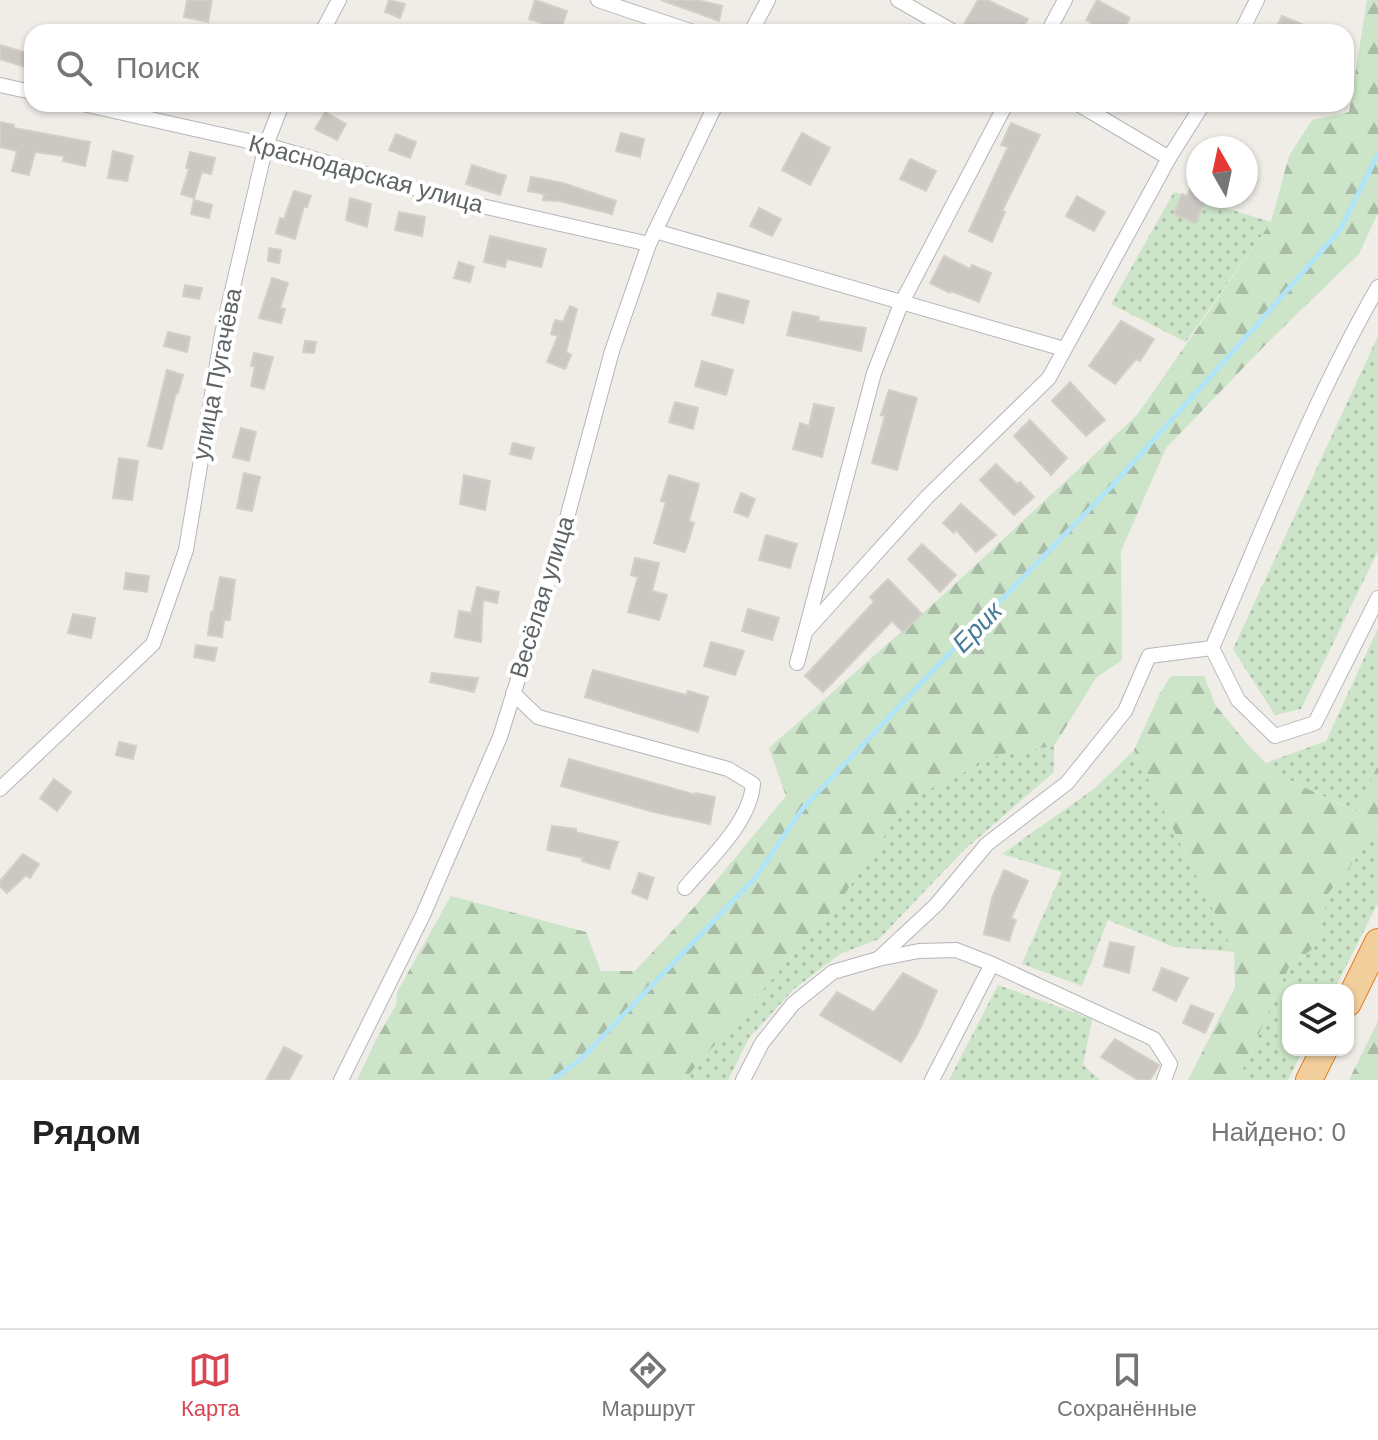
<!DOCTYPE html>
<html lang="ru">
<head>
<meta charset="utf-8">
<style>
  body { margin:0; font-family:Helvetica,sans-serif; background:#f6f6f6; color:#222 }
  .controls { position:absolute; right:24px; bottom:24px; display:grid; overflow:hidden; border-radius:16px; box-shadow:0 2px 6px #0004 }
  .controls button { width:72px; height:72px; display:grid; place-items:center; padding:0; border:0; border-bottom:2px solid #e0e0e0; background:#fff; color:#222; font:40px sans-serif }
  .compass { position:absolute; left:1186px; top:136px; width:72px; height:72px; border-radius:50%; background:#fff; box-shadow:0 2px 6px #0004; rotate:351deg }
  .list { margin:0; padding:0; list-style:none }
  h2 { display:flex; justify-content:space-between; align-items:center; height:104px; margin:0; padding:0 32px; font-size:34px }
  h2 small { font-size:26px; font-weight:400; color:#767676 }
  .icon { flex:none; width:44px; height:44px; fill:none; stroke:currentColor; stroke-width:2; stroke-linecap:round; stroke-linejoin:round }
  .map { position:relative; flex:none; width:1378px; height:1080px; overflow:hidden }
  .search { position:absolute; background:#fff; box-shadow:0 2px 6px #0004; left:24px; right:24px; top:24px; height:88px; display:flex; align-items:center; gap:20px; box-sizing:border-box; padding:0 28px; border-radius:24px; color:#767676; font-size:30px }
  .sheet { height:248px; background:#fff }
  nav { display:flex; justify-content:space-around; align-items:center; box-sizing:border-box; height:112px; border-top:2px solid #e0e0e0; background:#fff; font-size:22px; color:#767676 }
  nav a { display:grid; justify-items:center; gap:4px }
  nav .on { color:#d84653 }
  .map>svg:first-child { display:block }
  .grass { fill:url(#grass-dots) }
  .forest { fill:url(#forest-firs) }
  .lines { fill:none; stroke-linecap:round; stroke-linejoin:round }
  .stream { stroke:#b1e4f6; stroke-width:5 }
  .building { fill:#cbc8c4; stroke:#d4cec7; stroke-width:2 }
  .street-casing { stroke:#b3b6b8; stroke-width:16 }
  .highway-casing { stroke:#df8019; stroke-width:28 }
  .street { stroke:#fff; stroke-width:14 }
  .highway { stroke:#f2ce9c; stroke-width:26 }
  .labels { text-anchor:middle; stroke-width:8; stroke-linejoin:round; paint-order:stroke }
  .street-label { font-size:24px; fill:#5f6466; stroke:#fff }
  .water-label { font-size:26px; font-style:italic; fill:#477b97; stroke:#fff }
</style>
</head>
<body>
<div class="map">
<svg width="1378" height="1080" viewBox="0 0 1378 1080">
  <defs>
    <pattern id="grass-dots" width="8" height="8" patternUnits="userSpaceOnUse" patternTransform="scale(2)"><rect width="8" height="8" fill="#cce4c8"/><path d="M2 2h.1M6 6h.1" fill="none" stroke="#a9bca6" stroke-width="1.8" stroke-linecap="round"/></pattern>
    <pattern id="forest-firs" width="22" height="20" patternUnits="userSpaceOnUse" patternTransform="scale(2)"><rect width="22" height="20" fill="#cce4c8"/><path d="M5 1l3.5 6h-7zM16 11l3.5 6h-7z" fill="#a9bca6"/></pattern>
  </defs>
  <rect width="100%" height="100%" fill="#f0ede8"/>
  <!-- grass -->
  <g class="grass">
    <path d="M1174,192l97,30 -85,120 -75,-38z"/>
    <path d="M1378,336v215l-77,158 -26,6 -42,-66z"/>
    <path d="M1378,628v137l-21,47 -80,-38 -11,-11 60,-22z"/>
    <path d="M1054,746v26l-91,79 -84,88 -39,15 -46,35 -45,49 -21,42h-44l153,-175 73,-107 91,-44z"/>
    <path d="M1134,750l100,202 -60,-5 -66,-27 -26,66 -60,-22 40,-92 -60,-18 93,-66z"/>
    <path d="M1378,823v80l-44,87h-46v60h15l-15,30h-50l50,-111 31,-26 8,-48 31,-39z"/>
    <path d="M998,985l94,34 -9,46 17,15h-151z"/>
  </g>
  <!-- forest -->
  <g class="forest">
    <path d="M1367,0h11v213l-19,41 -88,85 -105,109 -45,103 1,109 -26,18 -42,68 -53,8 -91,45 -73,106 -153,175h-327l19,-40 20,-35 1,-13 54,-96 135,36 15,39h34l62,-67 89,-108 -17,-48 173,-152 195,-181 134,-193 18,-66 23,-36 37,-8z"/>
    <path d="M1171,676h33l12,30 34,41 27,27 79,38 22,-47v58l-20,33 -31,39 -8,48 -31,26 -50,111h-50l47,-93 -1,-35 -100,-202 26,-57z"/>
    <path d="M1378,1021v59h-29z"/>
  </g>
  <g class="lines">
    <!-- stream -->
    <path class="stream" d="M552,1080l28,-20 175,-182 48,-70 161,-170 149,-153 141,-157 86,-98 38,-76"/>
  </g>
  <!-- building -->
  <g class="building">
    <path d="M187,0h25l-4,22 -24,-5z"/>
    <path d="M389,0l16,4 -5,14 -15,-6z"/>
    <path d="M535,0l32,11 -6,18 -32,-10z"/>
    <path d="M661,0h36l25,6 -3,15z"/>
    <path d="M978,0h9l41,19 -7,13h-42l-15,-8z"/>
    <path d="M1097,0l33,18 -8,14h-14l-22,-12z"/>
    <path d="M1282,16l39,16h-47z"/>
    <path d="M0,45l30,9 -2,14 -28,-9z"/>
    <path d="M325,112l21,12 -9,16 -22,-11z"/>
    <path d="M0,122l14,3v3l76,14 -5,24 -22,-5 1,-5 -29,-4 -6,23 -17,-4 5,-20 -17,-4z"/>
    <path d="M1011,123l29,12 -38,76 3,1 -13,30 -23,-11 39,-84 -7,-2z"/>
    <path d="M621,133l23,6 -4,18 -24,-6z"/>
    <path d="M802,133l28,15 -20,37 -28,-15z"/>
    <path d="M396,134l20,8 -6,16 -21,-8z"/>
    <path d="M113,151l20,5 -6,25 -19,-3z"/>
    <path d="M190,152l25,6 -4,16 -9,-2 -8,26 -13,-4 8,-25 -3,-1z"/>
    <path d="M910,159l26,12 -10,20 -26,-12z"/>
    <path d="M472,165l34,11 -6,19 -34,-11z"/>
    <path d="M1198,171v30l6,3 -9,19 -21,-9 8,-20 5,2z"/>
    <path d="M531,177l32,6 53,18 -4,13 -53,-13 -16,-1 1,-6 -16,-3z"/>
    <path d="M294,191l17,5 -4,11 -3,-1 -9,33 -19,-6 4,-15 4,1z"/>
    <path d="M1077,196l28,16 -11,19 -28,-15z"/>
    <path d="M350,198l21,6 -4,23 -21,-7z"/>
    <path d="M194,200l18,5 -3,13 -18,-4z"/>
    <path d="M759,208l22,11 -9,17 -22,-10z"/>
    <path d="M399,212l26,5 -3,19 -27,-6z"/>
    <path d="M490,236l56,13 -5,18 -34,-8 -2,8 -21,-5z"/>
    <path d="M269,248l12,2 -2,13 -11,-2z"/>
    <path d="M944,256l26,13 2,-4 19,8 -12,29 -28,-11 -1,2 -20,-10z"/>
    <path d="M459,262l15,5 -4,15 -16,-4z"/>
    <path d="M272,278l16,5 -8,25 5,1 -4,14 -22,-5z"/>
    <path d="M185,285l17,3 -3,11 -16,-3z"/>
    <path d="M718,293l31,8 -6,22 -31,-8z"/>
    <path d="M570,306l7,3 -11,43 5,3 -6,14 -18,-7 11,-26 -7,-2 4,-14 8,2z"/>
    <path d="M793,312l26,5 -1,4 48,7 -5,23 -74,-16z"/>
    <path d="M1121,321l33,18 -14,22 -4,-2 -21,25 -26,-18z"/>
    <path d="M168,332l22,5 -3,15 -23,-6z"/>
    <path d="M305,341l11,1 -2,11 -11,-1z"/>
    <path d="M254,353l19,4 -9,32 -13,-3 4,-20h-4z"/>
    <path d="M702,361l31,9 -7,25 -31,-9z"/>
    <path d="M167,370l16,5 -5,18h-2l-14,56 -14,-3z"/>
    <path d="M1070,382l35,38 -19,16 -34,-35z"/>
    <path d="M889,390l28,8 -20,72 -25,-7 13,-47 -4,-1z"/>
    <path d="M675,402l23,6 -5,21 -24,-7z"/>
    <path d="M814,404l20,4 -12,49 -29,-8 7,-26 9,3z"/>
    <path d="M1030,420l37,38 -16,17 -37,-39z"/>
    <path d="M241,428l15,4 -7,29 -16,-4z"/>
    <path d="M513,443l21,5 -3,11 -21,-5z"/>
    <path d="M119,458l19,3 -6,39 -19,-2z"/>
    <path d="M996,464l21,20 3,-2 14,15 -20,18 -34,-35z"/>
    <path d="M244,473l16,4 -8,34 -15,-3z"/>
    <path d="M464,475l26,6 -5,29 -25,-6z"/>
    <path d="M669,475l30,9 -10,37 5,2 -9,29 -31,-9 12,-41 -5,-1z"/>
    <path d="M741,493l14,6 -7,18 -14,-5z"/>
    <path d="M961,504l35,31 -20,17 -20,-22 -2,3 -11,-10z"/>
    <path d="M766,535l31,9 -7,24 -31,-8z"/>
    <path d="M922,544l34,31 -16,17 -32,-33z"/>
    <path d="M635,558l24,5 -7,28 15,4 -8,25 -31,-8 10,-35 -7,-2z"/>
    <path d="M126,573l23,3 -2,16 -23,-3z"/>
    <path d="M220,577l15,3 -5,40h-6l-2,17 -14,-2 3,-23h2z"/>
    <path d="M888,579l34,35 -19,18 -11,-11 -69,71 -18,-16 69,-74 -4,-5z"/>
    <path d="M477,587l22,5 -2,11 -14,-3 -2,42 -26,-5 4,-26 12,2z"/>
    <path d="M748,609l31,9 -7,22 -30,-9z"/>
    <path d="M73,614l22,4 -4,20 -23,-5z"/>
    <path d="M711,642l33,9 -9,24 -31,-9z"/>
    <path d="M196,645l21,3 -3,13 -20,-4z"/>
    <path d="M593,670l93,25 2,-4 20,6 -10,35 -113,-35z"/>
    <path d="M432,673l46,5 -4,14 -44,-10z"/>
    <path d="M119,742l17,4 -3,13 -17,-4z"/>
    <path d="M569,759l127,36v-2l19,4 -5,27 -56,-12 -93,-26z"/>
    <path d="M54,779l17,13 -14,19 -17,-13z"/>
    <path d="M552,826l24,3v3l42,10 -9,27 -27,-8 1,-3 -36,-8z"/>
    <path d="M23,854l16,10 -9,14 -4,-3 -19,18 -7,-7v-5z"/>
    <path d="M1004,870l24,11 -17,37 5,2 -7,21 -25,-7 8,-36z"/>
    <path d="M639,873l15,5 -7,21 -15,-6z"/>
    <path d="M1110,942l24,5 -5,26 -25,-7z"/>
    <path d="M1162,968l26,10 -12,23 -23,-11z"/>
    <path d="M903,973l34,18 -20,44 -16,27 -81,-47 17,-23 37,20z"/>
    <path d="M1191,1005l23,9 -9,19 -22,-10z"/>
    <path d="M1115,1039l44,26 -9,15h-12l-37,-23z"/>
    <path d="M284,1047l18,9 -13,24h-23z"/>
  </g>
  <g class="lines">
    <defs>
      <g id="street">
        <path d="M598,0l95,32"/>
        <path d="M898,0l56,32"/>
        <path d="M322,32l17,-32"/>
        <path d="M751,32l17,-32"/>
        <path d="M1048,32l17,-32"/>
        <path d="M1241,32l16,-32"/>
        <path d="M0,85l32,7"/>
        <path d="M83,104l183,41 185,54 198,45"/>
        <path d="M1169,158l34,-54"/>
        <path d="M655,231l409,118"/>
        <path d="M806,631l121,-134 122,-119 113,-207 7,-13 -91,-54"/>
        <path d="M1212,648c52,-121 100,-246 166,-361"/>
        <path d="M1212,648l26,52 37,36 40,-13 63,-125"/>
        <path d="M797,663l77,-290 27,-69 105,-200"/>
        <path d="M513,693l25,24 190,52 25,15c-3,39 -44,75 -68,104"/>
        <path d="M0,789l153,-145 33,-94 36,-216 44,-189 16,-41"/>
        <path d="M878,959l58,-54 51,-61 80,-61 58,-72 24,-55 63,-8"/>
        <path d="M341,1080l82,-165 77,-178 60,-193 52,-193 37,-107 67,-140"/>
        <path d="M743,1080l19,-37 31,-39 40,-32 45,-13 41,-8 37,-1 36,14 162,75 16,25 -6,16"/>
        <path d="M932,1080l60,-116"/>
      </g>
      <g id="highway">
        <path d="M1348,1003l30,-61"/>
        <path d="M1309,1080l15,-30"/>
      </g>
    </defs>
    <!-- street casing -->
    <use href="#street" class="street-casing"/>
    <!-- highway casing -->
    <use href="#highway" class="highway-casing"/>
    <!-- street -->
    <use href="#street" class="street"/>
    <!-- highway -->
    <use href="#highway" class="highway"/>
  </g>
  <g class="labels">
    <!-- street labels -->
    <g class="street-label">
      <text transform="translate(366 174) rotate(15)" y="8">Краснодарская улица</text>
      <text transform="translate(217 374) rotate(-79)" y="8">улица Пугачёва</text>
      <text transform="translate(542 597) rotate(-73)" y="8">Весёлая улица</text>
    </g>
    <!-- water labels -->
    <g class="water-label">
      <text transform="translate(977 627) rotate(-46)" y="9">Ерик</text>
    </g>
  </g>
</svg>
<div class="controls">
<button><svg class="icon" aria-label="layers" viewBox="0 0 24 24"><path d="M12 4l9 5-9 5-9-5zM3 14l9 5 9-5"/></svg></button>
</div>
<svg class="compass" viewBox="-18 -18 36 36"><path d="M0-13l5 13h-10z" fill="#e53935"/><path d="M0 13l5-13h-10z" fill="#767676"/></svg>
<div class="search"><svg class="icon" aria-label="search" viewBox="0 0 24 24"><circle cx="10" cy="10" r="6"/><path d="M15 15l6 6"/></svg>Поиск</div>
</div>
<section class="sheet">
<h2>Рядом<small>Найдено: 0</small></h2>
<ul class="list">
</ul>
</section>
<nav>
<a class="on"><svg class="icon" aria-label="map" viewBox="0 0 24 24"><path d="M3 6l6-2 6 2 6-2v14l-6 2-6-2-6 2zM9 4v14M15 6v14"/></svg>Карта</a>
<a><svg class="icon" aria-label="directions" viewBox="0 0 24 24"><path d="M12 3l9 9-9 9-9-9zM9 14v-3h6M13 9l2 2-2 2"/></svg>Маршрут</a>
<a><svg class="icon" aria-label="saved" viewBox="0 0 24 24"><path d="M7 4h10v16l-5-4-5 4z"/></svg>Сохранённые</a>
</nav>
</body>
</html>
